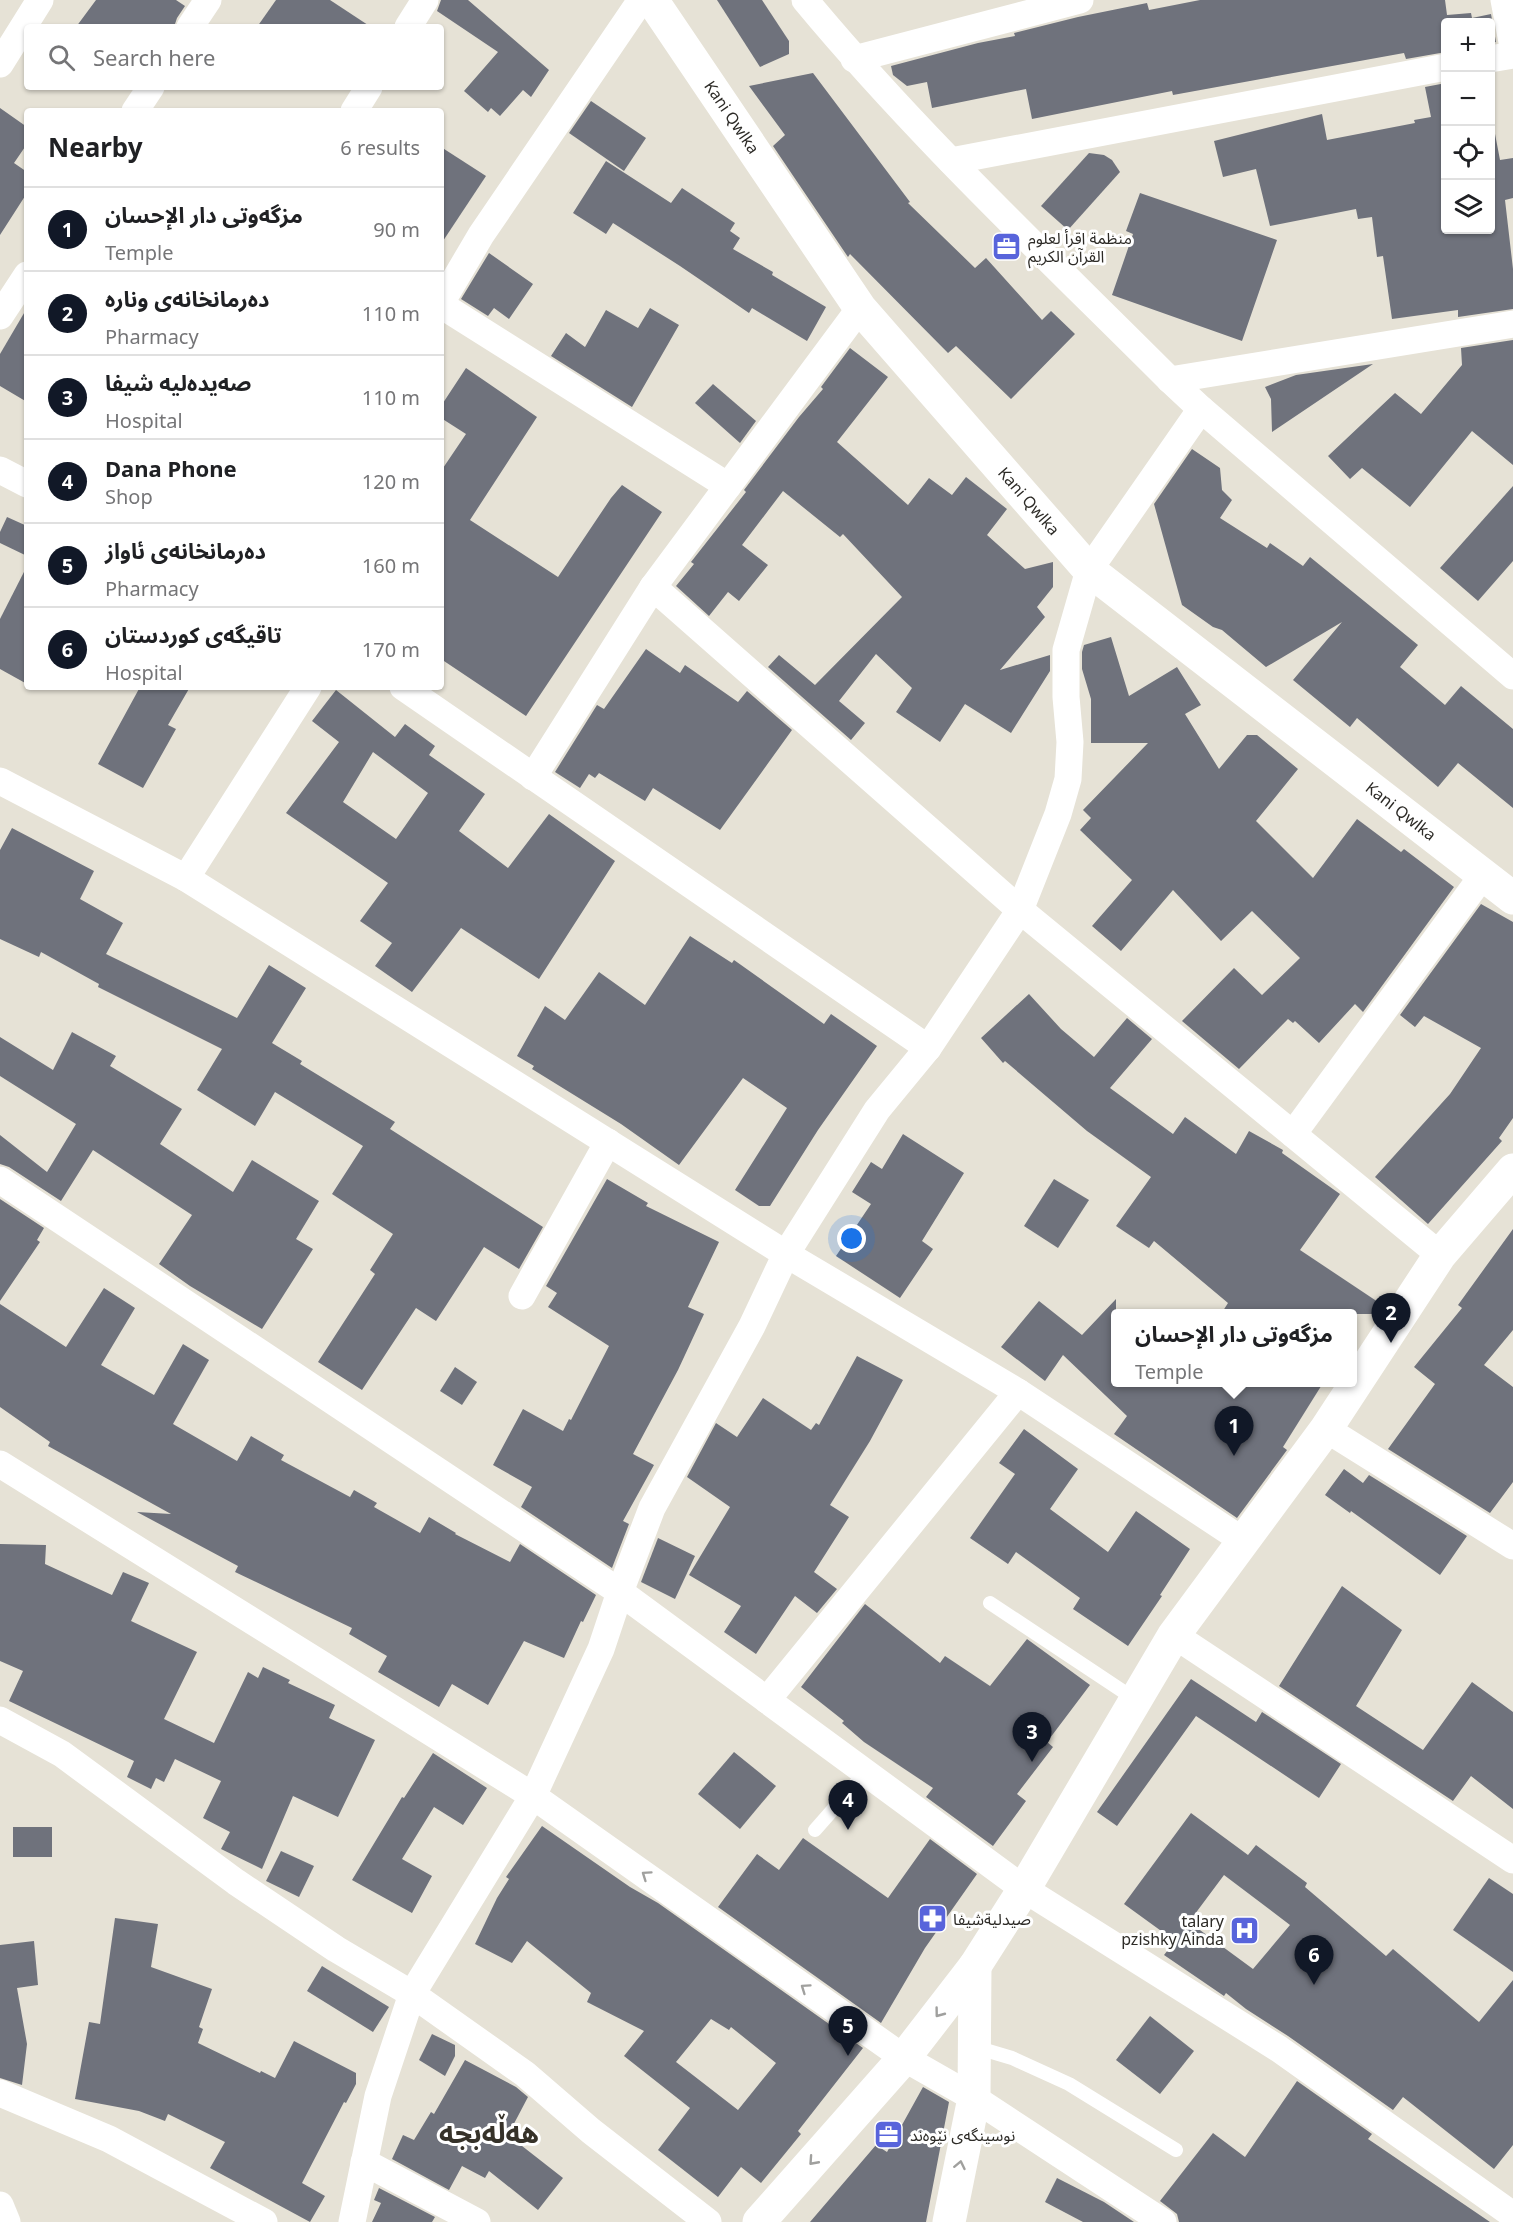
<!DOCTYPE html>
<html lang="en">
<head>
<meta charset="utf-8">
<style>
  body { margin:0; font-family:"Noto Sans","Noto Sans Arabic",sans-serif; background:#f2f2f2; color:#202124 }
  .controls { position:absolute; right:18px; top:18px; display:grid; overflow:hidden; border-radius:6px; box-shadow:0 2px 4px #0004 }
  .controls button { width:54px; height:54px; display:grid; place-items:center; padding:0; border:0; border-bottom:2px solid #e0e0e0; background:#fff; color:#202124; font:30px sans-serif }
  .you { position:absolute; left:852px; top:1239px; width:21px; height:21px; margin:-15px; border:4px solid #fff; border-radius:50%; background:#1a73e8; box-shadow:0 0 0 9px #1a73e833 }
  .badge { display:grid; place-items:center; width:39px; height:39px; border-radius:50%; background:#111827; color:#fff; font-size:20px; font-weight:700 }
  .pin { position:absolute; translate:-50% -50px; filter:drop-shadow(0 2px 3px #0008) }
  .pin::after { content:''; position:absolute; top:32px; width:21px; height:18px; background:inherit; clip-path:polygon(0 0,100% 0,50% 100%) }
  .popup { position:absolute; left:1111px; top:1309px; width:246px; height:78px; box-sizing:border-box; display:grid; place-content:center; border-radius:6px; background:#fff; filter:drop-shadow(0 2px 4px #0005); font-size:20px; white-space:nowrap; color:#757577 }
  .popup b { font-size:22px; color:#202124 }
  .popup::after { content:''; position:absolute; left:50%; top:100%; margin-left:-12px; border:12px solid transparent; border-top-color:#fff }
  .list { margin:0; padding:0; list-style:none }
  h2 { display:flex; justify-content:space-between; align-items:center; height:78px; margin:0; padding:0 24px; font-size:26px }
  h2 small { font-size:20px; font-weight:400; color:#757577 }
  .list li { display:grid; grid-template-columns:39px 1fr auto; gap:18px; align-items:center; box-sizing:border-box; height:84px; padding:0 24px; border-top:2px solid #e0e0e0 }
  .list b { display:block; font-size:22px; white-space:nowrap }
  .list p { margin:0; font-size:20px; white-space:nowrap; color:#757577 }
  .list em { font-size:20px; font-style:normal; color:#757577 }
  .icon { flex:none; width:33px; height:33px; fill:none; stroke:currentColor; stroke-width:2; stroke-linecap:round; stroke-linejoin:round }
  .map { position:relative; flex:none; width:1513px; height:2222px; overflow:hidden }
  .search { position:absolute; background:#fff; box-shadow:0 2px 4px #0004; left:24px; top:24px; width:420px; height:66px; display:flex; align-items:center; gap:15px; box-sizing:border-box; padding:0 21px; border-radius:6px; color:#757577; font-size:22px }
  .panel { position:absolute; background:#fff; box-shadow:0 2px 4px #0004; left:24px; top:108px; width:420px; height:582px; border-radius:6px }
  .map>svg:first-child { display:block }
  .building { fill:#6f727c; fill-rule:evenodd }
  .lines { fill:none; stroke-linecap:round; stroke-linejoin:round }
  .service { stroke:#fff; stroke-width:14 }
  .minor { stroke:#fff; stroke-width:27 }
  .tertiary { stroke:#fff; stroke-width:33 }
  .secondary { stroke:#fff; stroke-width:33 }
  .oneway { stroke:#a0a09e }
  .labels { text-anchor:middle; stroke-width:6; stroke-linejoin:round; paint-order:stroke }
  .street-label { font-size:16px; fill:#2d2b27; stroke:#fff }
  .poi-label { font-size:16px; fill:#2d2b27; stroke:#fff; text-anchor:start }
  .town-label { font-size:28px; font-weight:bold; fill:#363229; stroke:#fff }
</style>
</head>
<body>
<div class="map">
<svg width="1513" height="2222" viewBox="0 0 1513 2222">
  <rect width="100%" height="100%" fill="#e6e2d6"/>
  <!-- building -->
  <g class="building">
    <path d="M96,0h80l9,6 -8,12 -3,9h-98z"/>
    <path d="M276,0h54l41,27h-114z"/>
    <path d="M441,0h27l81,70 -18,27 -8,-7 -23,26 -9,-8 -3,4 -24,-21 34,-39 -61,-41z"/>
    <path d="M717,0h45l27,41v13l-29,13z"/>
    <path d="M1200,0h245l2,15 24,-2 1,5 19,-4 5,28 -5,1v-21h-45v30l-40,7 -2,-6 -231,42 -1,-4 -140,28 -6,-30 -94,19 -5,-26 -20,4 -14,-11 -2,-9 87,-23 37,-7 -1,-3 64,-16 69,-14 2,7z"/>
    <path d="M813,73l97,129 -2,1 67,65 11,-10 56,62 9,-9 24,23 -64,65 -55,-53 -8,7 -98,-99 -2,3 -75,-111 12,-11 -36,-49z"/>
    <path d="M1446,83v147h45v-117l9,47 13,-2v40l-8,2 8,69v40l-55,8v-7l-66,9 -9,-63 -6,1 -5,-40 -14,2 -2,-10 -86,17 -14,-57 -33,8 -9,-36 108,-27 5,26 88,-17 -1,-3 17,-3 -6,-30z"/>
    <path d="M591,101l55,37 -22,33 -55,-38z"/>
    <path d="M0,108l27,19v17l-13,19 13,9v21l-27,42z"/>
    <path d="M441,147l45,29 -45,68z"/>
    <path d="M1089,153l15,2 8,5 8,12 -52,58 -27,-24z"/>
    <path d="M606,161l65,42 11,-15 53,35 -5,8 10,7 -7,11 40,23 -1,3 54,32 -19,34 -55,-33 -3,5 -69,-47 -67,-43 -7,11 -33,-21z"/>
    <path d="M1140,193l137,47 -35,101 -130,-46 21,-61 -7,-3z"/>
    <path d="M489,253l44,31 -24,35 -15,-11 -6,8 -27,-17z"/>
    <path d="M27,308v94l-27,-16v-32z"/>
    <path d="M650,308l29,17 -47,82 -81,-51 15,-23 19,14 21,-37 32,18z"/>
    <path d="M1513,340v125l-41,-34 -62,76 -48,-39 -12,11 -22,-23 67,-63 26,21 41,-49 -1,-17z"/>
    <path d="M850,348l38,29 -51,65 71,63 21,-27 23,17 14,-18 41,32 -20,26 38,34 28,-7v25l-16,20 8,10 -45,53 50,-15v16l-39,62 -46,-29 -25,38 -44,-30 16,-24 -36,-34 -37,47 26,22 -14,17 -83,-73 11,-12 36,30 87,-88 -59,-63 -3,3 -57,-46 -41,54 26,20 -29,36 -11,-9 -19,24 -33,-30 18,-22 -3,-2 55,-70 -2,-2 55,-73 24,-28 -2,-2z"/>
    <path d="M1373,364l-101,68 -1,-33 -6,-12 31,-12z"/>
    <path d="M466,368l71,49 -67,103 88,57 53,-79 11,-13 40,27 -136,204 -85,-57v-188l25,-37 -25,-16v-12z"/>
    <path d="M713,384l43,37 -16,22 -45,-40z"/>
    <path d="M1192,449l28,19 2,22 10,10 -12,18 47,30 3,-5 33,23 7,-9 108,88 -18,22 45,38 16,-19 52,43v79l-55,-45 -20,24 -81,-69 -7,9 -57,-47 49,-58 -76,45 -44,-37 -9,-3 -31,-22 -28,-101z"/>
    <path d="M1513,486v75l-35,40 -38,-33z"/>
    <path d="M7,517l20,9v30l-27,-13v-11z"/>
    <path d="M27,566v118l-27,-15v-50z"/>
    <path d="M1111,637l18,59 48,-29 24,38 -16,9 34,55 28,-34h10l41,34 -42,52 57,57 44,-59 44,33 3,-3 50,38 -91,125 -8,-8 -36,39 -24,-22 -2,2 -5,-4 -49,50 -57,-48 52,-53 28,27 38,-37 -48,-47 -31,30 -48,-51 -52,61 -29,-25 40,-46 -52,-50 11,-12 -8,-8 65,-67h-57v-44l-9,-30v-17l2,-7z"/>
    <path d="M646,649l34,24 5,-8 53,37 9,-11 45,39 -72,100 -67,-42 -8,13 -46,-28 -4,5 -6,-4 -9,14 -25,-16 42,-67 7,4z"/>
    <path d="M140,687h50l-22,38 8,4 -33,59 -45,-24z"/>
    <path d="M336,690l59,47 10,-13 30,22 -6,9 56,39 -26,37 49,37 41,-54 66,47 -76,118 -78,-51 -49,64 -37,-26 17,-23 -32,-22 28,-38 -102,-70 53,-71 -27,-21zM373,752l55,41 -32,46 -53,-37z"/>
    <path d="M12,828l82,43 -14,28 43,24 -17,31 131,64 32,-53 37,23 -34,55 30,18 -2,3 95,58 -5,7 153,98 -24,42 -35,-22 -48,74 -20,-13 -54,82 -44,-28 57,-88 -5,-4 23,-36 -61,-40 31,-48 -88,-54 -20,34 -58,-36 25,-41 -124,-62 1,-3 -58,-32 -2,5 -39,-18v-89z"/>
    <path d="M1481,904l32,18v196l-14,20 3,3 -74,83 -53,-47 75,-83 31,-46 -57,-32 -9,11 -15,-12z"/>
    <path d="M690,936l42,27 2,-3 90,64 7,-10 46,32 -59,84 -48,76h-11l-24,-16 52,-82 -44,-30 -64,87 -58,-41 -89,-55 2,-3 -17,-10 28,-50 20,14 34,-48 46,33z"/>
    <path d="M1029,994l32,35 33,28 33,-39 25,21 -42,49 63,46 12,-17 51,37 13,-23 34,19 -1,3 58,41 -40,56 84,56 -5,8h-158l7,-11 -74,-62 -5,7 -33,-22 35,-49 -64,-46 -82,-70 -2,2 -22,-25z"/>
    <path d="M72,1032l44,24 -6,10 72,43 -22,35 73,48 19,-32 67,41 -23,38 17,10 -51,80 -72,-43 -31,-22 33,-49 -99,-65 -32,51 -52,-34 -9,-3v-29l47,37 29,-48 -76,-48v-39l53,33z"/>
    <path d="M903,1134l61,39 -42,68 11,8 -33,49 -64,-42 35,-52 -19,-12 19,-30 11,7z"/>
    <path d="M607,1179l41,24 -2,3 73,36 -31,65 16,7 -26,56 -45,84 21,11 -31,56 6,3 -17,44 -91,-61 11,-20 -39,-22 30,-56 40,22 6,-12 2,1 38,-74 -61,-39 9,-14 -11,-7z"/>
    <path d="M1054,1179l35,21 -31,48 -34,-22z"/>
    <path d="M0,1199l44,29 -7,12 3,2 -40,59z"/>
    <path d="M1513,1229v101l-29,35 29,22v95l-23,31 -102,-64 47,-65 -21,-17 48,-59 -4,-3z"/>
    <path d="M104,1288l31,20 -34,57 53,30 29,-51 26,16 -36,64 64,37 14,-25 33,19 -3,5 69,37 4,-7 23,13 -3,4 46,26 9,-16 27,16 -1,1 55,28 10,-18 76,51 -13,27 -2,-1 -17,37 -40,-17 -36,64 -36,-21 -13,23 -61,-35 9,-16 -38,-22 3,-6 -117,-56 3,-6 -101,-54 34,2 -123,-68 2,-4 -50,-35v-103l66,43z"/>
    <path d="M1116,1299v84h207l-40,64 4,3 -50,68 -123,-84 13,-18 -64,-61 -18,26 -44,-34 38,-46 43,34z"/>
    <path d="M857,1356l46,24 -33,61 -40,64 19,12 -35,55 23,17 -20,24 -22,-17 -39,58 -32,-22 17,-26 -52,-31 41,-68 -43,-30 29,-54 21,14 26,-39 48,32 5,-7 3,2z"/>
    <path d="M455,1367l22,15 -15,23 -22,-14z"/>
    <path d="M1024,1429l54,40 -28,40 58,43 28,-41 54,38 -30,46 2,1 -34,50 -55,-37 7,-11 -64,-46 -8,12 -38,-26 45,-64 -16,-11z"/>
    <path d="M1344,1469l19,14 6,-8 98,61 -27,39 -89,-64 -1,2 -25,-18z"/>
    <path d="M658,1538l37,18 -20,43 -34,-17z"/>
    <path d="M0,1544l46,1 -1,19 67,31 11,-23 26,11 -18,38 66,31 -33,67 50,24 34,-71 10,6 5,-11 27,13 -2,3 47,22 -6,13 46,22 -37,77 -45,-21 -31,73 -41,-20 9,-17 -27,-14 18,-37 -46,-22 -11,23 -8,-4 -5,11 -24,-12 7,-16 -125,-60 14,-30 -23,-10z"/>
    <path d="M1342,1586l60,44 -46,76 67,44 49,-68 41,30v97l-42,-33 -18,25 -174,-115z"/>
    <path d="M865,1604l75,59 5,-7 45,30 37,-47 63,46 -43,57 6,5 -36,47 9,7 -33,45 -67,-49 7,-9 -69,-46 -22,-19 2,-2 -43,-34z"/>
    <path d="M1191,1679l65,43 6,-10 79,52 -22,34 -123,-82 -79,110 -20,-14z"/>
    <path d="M734,1752l42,34 -36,43 -42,-35z"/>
    <path d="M433,1753l54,35 -24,37 -29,-18 -32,52 30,17 -20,37 -60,-33 50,-83 2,1z"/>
    <path d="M1191,1813l57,42 8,-10 51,38 -2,4 81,69 7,-7 86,73 34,-42v165l-19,24 -91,-72 -10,13 -105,-74 -42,-27 -20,-16 -2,3 -60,-41 11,-14 -51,-37zM1224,1875l66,50 -37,44 -64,-47z"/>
    <path d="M542,1826l88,61 28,16 205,145 -65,83 3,3 -40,49 -20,-16 -23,30 -60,-47 32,-42 -66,-52 20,-25 -57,-29 4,-9 -64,-52 -15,22 -37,-19 22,-46 12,-19 -3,-2zM711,2019l18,11 2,-3 45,36 -38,47 -62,-48z"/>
    <rect x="13" y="1827" width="39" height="30"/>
    <path d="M803,1838l85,60 42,-59 47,35 -52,74 -44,75 -163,-116 39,-53 22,16z"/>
    <path d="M281,1851l33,15 -15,31 -33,-16z"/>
    <path d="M1489,1878l24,16v78l-60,-42z"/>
    <path d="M115,1918l43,6 -7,43 61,22 -13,38 4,2 -5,14 62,30 1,-2 14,7 19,-37 62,32v11l-10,19 -2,-1 -42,81 23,13 -15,26 -100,-54 15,-26 -57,-28 -3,7 -26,-10 -64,-12 14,-77 11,2z"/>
    <path d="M34,1941l4,44 -21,3 10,56 -5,41 -22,-7v-133z"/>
    <path d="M322,1966l67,41 -16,25 -66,-41z"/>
    <path d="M1150,2016l44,35 -34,43 -44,-34z"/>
    <path d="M432,2034l23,11v11l-10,20 -26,-16z"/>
    <path d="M465,2060l51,27 12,10 -20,38 55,43 -25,32 -49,-39 -4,7 -23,-12 -13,24 -57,-31 11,-24 11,5 17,-28 3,2z"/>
    <path d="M1297,2081l75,53 -4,5 122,83h-311l-2,-8 -17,-13 53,-68 32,24z"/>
    <path d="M923,2087l26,15 -23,120h-116l66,-77 11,7z"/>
    <path d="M1057,2178l47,24 30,20h-51l-38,-20z"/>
    <path d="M379,2188l56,29 -3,5h-60l9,-19 -7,-3z"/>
  </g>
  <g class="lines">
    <!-- service -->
    <g class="service">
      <path d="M990,1603l146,97"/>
      <path d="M815,1830l51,-58"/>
      <path d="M975,2047l37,11 57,26 107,66"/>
    </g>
    <!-- minor -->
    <g class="minor">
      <path d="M805,0c112,135 241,256 365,380l31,29 312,267"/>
      <path d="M1504,0l9,47"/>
      <path d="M190,27l18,-27"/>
      <path d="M408,27l17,-27"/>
      <path d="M854,59l226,-59"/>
      <path d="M1490,59l23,-4"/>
      <path d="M0,64l40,-64"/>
      <path d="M135,111l16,-24"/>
      <path d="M354,111l15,-24"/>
      <path d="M951,161l495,-94"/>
      <path d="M441,303l40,-68 160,-235"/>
      <path d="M441,305l287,181"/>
      <path d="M0,316l27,-41"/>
      <path d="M1170,380l343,-56"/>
      <path d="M0,470l27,14"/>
      <path d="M653,587l367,323 420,345"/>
      <path d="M403,687l525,361"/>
      <path d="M533,777l120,-190 207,-279"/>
      <path d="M0,781l186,97 600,376 232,138 227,150"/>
      <path d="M186,878l122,-191"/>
      <path d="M1293,1134l190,-259"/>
      <path d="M0,1180l620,412 404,297 255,160 234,166"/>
      <path d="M522,1296l86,-154"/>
      <path d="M1326,1429l187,117"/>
      <path d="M0,1464l533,332 371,262 70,40 189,124"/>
      <path d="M1174,1635l339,225"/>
      <path d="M767,1700l251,-308"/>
      <path d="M0,1720l62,34 174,128 100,67 76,45 113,80 66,57 117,91"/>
      <path d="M0,2093l109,46 155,83"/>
      <path d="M364,2162l113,60"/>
      <path d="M0,2205l7,17"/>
      <path d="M352,2222l26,-126 34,-102 121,-198 68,-147 19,-57 32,-84 100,-182 34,-72 91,-144 51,-62 92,-138 38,-96 10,-35 2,-37 -4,-45v-47l23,-80 112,-161"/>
    </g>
    <!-- tertiary -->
    <path class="tertiary" d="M652,0l208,308 229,262 424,328"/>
    <!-- secondary -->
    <g class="secondary">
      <path d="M759,2222l145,-164 71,-92 49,-77 150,-254 152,-206 114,-174 73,-85"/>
      <path d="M949,2222l25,-124 1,-132"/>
    </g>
  </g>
  <!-- one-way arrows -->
  <defs><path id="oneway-chevron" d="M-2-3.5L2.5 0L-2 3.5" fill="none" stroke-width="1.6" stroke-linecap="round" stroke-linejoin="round" transform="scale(1.5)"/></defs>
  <g class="oneway">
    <use href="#oneway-chevron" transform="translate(646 1875) rotate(-145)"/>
    <use href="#oneway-chevron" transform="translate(805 1988) rotate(-145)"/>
    <use href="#oneway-chevron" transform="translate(939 2013) rotate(127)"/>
    <use href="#oneway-chevron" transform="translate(813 2161) rotate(132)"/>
    <use href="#oneway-chevron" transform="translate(960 2165) rotate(-78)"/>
  </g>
  <!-- icons -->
  <defs>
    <symbol id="office-square" viewBox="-11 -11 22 22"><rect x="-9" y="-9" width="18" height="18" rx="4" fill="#5864db" stroke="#fff"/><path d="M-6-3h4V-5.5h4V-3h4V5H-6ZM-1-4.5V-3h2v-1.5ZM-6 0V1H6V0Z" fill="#fff"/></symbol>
    <symbol id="pharmacy-square" viewBox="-11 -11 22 22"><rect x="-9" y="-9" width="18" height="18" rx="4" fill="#5864db" stroke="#fff"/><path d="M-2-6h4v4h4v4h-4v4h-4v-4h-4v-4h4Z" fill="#fff"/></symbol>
    <symbol id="hospital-square" viewBox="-11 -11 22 22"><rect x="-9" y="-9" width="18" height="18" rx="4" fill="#5864db" stroke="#fff"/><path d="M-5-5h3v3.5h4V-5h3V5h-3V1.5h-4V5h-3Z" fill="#fff"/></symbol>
  </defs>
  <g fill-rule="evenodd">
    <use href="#office-square" x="990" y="230" width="33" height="33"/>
    <use href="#pharmacy-square" x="916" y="1902" width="33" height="33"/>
    <use href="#hospital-square" x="1228" y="1914" width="33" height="33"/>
    <use href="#office-square" x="872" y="2118" width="33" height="33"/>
  </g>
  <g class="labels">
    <!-- street labels -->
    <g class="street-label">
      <text transform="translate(732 117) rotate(56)" y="6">Kani Qwlka</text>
      <text transform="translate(1029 501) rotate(49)" y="6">Kani Qwlka</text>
      <text transform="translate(1401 811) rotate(38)" y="6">Kani Qwlka</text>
    </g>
    <!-- poi labels -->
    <g class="poi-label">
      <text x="1028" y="244">منظمة اقرأ لعلوم<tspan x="1028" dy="18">القرآن الكريم</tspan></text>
      <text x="953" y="1925">صیدلیةشیفا</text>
      <text x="1224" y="1927" text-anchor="end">talary<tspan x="1224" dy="18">pzishky Ainda</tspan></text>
      <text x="910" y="2141">نوسینگەی نێوەند</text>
    </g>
    <!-- town labels -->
    <g class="town-label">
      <text x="489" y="2143">ھەڵەبجە</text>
    </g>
  </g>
</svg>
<div class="controls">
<button>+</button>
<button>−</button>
<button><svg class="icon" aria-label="locate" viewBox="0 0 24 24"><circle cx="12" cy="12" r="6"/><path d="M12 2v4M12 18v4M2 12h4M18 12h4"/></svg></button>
<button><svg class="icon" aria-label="layers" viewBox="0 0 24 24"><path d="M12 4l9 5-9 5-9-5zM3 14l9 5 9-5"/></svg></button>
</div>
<div class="you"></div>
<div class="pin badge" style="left:1234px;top:1456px">1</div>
<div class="popup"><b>مزگەوتی دار الإحسان</b>Temple</div>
<div class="pin badge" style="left:1391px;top:1343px">2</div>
<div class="pin badge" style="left:1032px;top:1762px">3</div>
<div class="pin badge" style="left:848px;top:1830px">4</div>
<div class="pin badge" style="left:848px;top:2056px">5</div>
<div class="pin badge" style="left:1314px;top:1985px">6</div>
<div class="search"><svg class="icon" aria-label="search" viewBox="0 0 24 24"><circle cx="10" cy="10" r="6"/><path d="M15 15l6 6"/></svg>Search here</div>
<section class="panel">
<h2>Nearby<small>6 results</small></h2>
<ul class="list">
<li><span class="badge">1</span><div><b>مزگەوتی دار الإحسان</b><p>Temple</p></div><em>90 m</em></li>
<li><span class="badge">2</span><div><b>دەرمانخانەی ونارە</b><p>Pharmacy</p></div><em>110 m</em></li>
<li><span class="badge">3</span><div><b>صەیدەلیە شیفا</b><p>Hospital</p></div><em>110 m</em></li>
<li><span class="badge">4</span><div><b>Dana Phone</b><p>Shop</p></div><em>120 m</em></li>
<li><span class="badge">5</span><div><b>دەرمانخانەی ئاواز</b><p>Pharmacy</p></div><em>160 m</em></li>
<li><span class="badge">6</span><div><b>تاقیگەی کوردستان</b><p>Hospital</p></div><em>170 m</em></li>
</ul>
</section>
</div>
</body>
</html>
